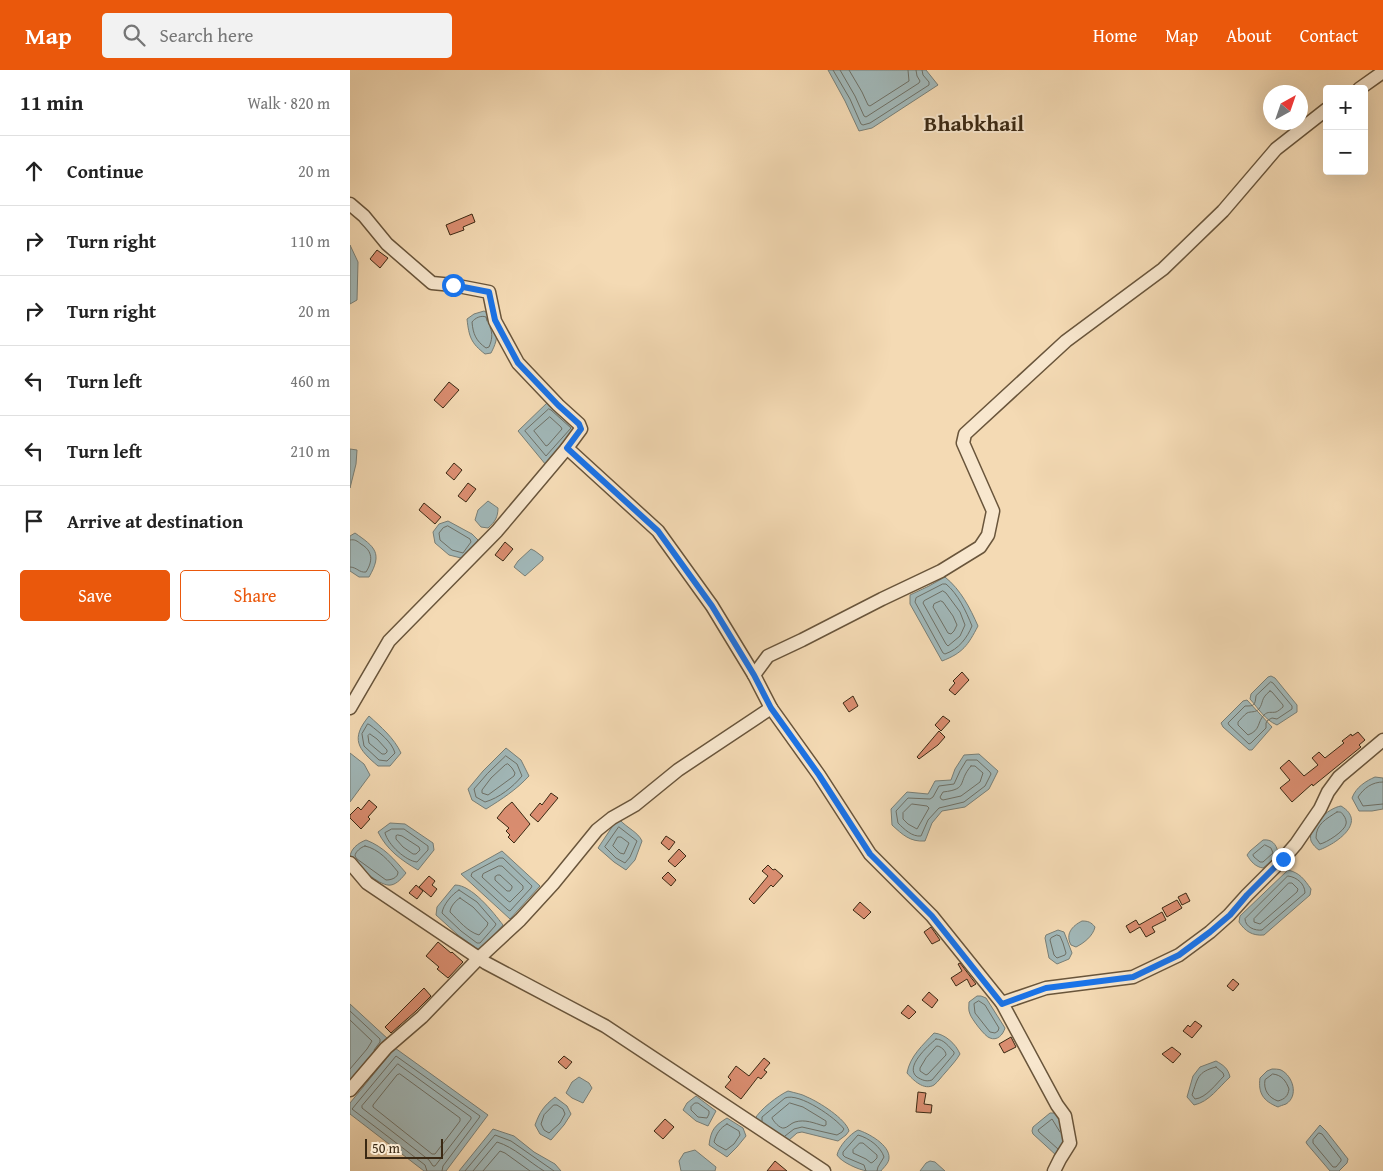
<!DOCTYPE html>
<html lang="en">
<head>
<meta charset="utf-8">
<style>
  body { margin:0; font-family:"Gentium Book Plus",serif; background:#f2f2f2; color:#222 }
  .controls { position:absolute; right:15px; top:15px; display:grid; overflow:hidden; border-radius:5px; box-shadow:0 5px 20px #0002 }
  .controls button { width:45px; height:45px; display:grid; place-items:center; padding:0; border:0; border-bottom:1px solid #e0e0e0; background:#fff; color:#222; font:25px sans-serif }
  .compass { position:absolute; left:913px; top:15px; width:45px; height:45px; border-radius:50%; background:#fff; box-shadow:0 5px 20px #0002; rotate:40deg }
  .scale { position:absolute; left:15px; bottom:12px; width:78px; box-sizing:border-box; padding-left:5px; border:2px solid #3b2913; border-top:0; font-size:14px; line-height:18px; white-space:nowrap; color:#3b2913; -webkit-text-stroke:4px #f8e7ce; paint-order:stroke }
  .stop { position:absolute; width:15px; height:15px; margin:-11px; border:4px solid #1a73e8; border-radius:50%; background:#fff }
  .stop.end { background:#1a73e8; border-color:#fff; box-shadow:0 1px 5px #0008 }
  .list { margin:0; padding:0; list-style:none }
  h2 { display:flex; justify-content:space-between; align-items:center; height:65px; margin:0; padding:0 20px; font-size:21px }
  h2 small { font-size:16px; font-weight:400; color:#767676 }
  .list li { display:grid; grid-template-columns:32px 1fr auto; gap:15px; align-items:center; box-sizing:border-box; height:70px; padding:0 20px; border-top:1px solid #e0e0e0 }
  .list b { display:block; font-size:19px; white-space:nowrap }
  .list em { font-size:16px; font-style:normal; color:#767676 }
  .actions { display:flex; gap:10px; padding:15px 20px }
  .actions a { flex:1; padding:11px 0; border:1px solid #ea580c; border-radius:5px; text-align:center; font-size:18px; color:#ea580c }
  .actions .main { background:#ea580c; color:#fff }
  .icon { flex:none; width:28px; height:28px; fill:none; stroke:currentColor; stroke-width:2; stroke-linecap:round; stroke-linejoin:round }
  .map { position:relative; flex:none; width:1033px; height:1101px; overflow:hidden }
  header { display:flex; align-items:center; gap:30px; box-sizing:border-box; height:70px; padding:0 25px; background:#ea580c; color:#fff }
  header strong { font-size:24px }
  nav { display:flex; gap:28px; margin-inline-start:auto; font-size:18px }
  .search { width:350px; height:45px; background:#f2f2f2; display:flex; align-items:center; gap:12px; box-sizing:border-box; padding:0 18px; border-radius:5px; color:#767676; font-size:19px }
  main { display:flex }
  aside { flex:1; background:#fff }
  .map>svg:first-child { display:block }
  .water { fill:#a1b8b9; stroke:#787f77 }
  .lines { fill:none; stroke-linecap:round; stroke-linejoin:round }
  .shore { stroke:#6e7066; stroke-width:1 }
  .building { fill:#da8d70; stroke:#3b2913 }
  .minor-casing { stroke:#69553b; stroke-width:15 }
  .minor { stroke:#f8e7ce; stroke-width:12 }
  .route { stroke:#1a73e8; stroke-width:6 }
  .labels { text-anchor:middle; stroke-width:4; stroke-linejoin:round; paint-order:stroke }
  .quarter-label { font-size:22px; font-weight:bold; fill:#3b2913; stroke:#f8e7ce }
</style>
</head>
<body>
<header>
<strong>Map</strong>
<div class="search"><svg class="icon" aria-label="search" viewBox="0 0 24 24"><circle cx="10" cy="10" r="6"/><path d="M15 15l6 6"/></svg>Search here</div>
<nav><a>Home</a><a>Map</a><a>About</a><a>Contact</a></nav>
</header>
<main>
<aside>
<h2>11 min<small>Walk · 820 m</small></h2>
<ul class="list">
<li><svg class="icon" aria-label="ahead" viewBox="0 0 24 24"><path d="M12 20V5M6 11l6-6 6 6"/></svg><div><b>Continue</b></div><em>20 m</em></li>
<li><svg class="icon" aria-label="right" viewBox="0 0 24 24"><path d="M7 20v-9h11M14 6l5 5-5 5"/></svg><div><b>Turn right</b></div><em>110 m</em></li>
<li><svg class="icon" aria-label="right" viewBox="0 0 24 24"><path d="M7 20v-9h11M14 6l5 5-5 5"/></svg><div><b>Turn right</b></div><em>20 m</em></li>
<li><svg class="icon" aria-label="left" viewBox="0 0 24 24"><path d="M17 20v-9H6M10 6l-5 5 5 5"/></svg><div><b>Turn left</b></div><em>460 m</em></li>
<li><svg class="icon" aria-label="left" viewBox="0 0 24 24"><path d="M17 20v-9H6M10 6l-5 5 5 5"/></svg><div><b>Turn left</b></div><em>210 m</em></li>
<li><svg class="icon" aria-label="arrive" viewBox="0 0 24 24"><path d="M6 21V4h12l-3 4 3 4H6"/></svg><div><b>Arrive at destination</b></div></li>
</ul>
<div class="actions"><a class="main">Save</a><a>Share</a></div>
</aside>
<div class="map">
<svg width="1033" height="1101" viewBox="0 0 1033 1101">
  <rect width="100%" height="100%" fill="#f4dab4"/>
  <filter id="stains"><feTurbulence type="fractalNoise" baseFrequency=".004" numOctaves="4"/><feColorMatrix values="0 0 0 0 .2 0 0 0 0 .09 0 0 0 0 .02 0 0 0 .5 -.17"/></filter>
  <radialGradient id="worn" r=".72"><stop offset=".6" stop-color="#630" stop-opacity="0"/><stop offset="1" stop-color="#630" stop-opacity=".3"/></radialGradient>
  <!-- water -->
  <g class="water">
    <path d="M478,0h98l12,15 -66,43 -13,3 -14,-30z"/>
    <path d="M0,175l8,17 -1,38 -7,4z"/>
    <path d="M134,241l6,3c7,16 10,22 1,39l-6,1c-14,-11 -16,-17 -18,-35l7,-5z"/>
    <path d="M199,331l30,26 -33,38 -28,-34z"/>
    <path d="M0,379l7,1 -1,14 -6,24z"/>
    <path d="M138,431l10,7c0,9 -3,14 -10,20l-7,-1 -6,-7 3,-10z"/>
    <path d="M98,451l24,13 6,6 -13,19 -16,-4 -14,-12 -2,-11 6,-8z"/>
    <path d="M5,463c20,14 28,20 14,44h-10l-9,-6v-35z"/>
    <path d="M181,479l4,2 8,6v3l-18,16 -11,-9 4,-6z"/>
    <path d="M595,507c16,13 25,31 33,49 -10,19 -15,27 -36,35l-32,-57v-9l19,-9z"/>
    <path d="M921,606l4,2 22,27v7l-20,13c-12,-5 -19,-17 -27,-26l1,-5 17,-17z"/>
    <path d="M897,630l25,27 -20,23h-3l-26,-23 -2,-4 22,-22z"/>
    <path d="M19,646c12,11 25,22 32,37l-11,13h-12c-20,-17 -28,-27 -9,-50z"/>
    <path d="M156,678l15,12 8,16c-13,14 -27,23 -43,33l-14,-9 -4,-11 15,-18z"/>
    <path d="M0,683l14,11 6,11 -20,27z"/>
    <path d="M629,684l19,17 -9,18 -24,18 -23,4 -10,12 -7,18c-15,1 -22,-6 -33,-16l-1,-16 16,-17 21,2 7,-13 16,-1 4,-11 9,-14z"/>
    <path d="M1025,707l8,1v31l-11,2h-13l-7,-13c4,-11 14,-17 23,-21z"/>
    <path d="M991,736c27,16 -5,38 -22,44 -3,-2 -6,-5 -8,-9 -4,-14 17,-33 30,-35z"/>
    <path d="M270,750c7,8 18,12 22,21l-7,19 -9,10 -12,-8 -16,-14 16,-24z"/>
    <path d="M40,753l15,1 28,19 1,7 -16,20c-17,-10 -31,-20 -40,-38z"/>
    <path d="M16,770c18,7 28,19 40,33 -4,5 -9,11 -15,12 -10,2 -29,-16 -37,-22l-4,-5c0,-9 8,-15 16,-18z"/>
    <path d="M913,770c9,-1 13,4 15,12l-2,5 -13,11c-7,-1 -12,-6 -16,-13l3,-4z"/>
    <path d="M152,781l38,35 -30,33 -49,-45z"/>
    <path d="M938,800c12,3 16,9 23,19l-1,6 -46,40c-12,1 -19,-4 -25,-13l1,-6z"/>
    <path d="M105,815c17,0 38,27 48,40l-16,18 -8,7 -21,-15 -22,-20 1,-8z"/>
    <path d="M732,851c6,0 9,1 13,6 -2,9 -11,16 -19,20l-5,-2c-6,-11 1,-19 11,-24z"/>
    <path d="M708,860l6,2 8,21 -3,6 -12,5 -8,-6 -4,-20 1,-3z"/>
    <path d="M627,926h4l5,2 19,30c-2,7 -8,13 -15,10 -5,-1 -19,-20 -20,-24 -2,-4 -1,-8 -1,-12z"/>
    <path d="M0,934l38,35 -38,47z"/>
    <path d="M584,963c11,1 22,11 26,21 -4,7 -10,13 -15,19 -3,3 -7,9 -11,12 -10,6 -21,-5 -27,-12 3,-17 16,-28 27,-40z"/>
    <path d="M45,978l93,67 -42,56h-22l-74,-57v-11z"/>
    <path d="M866,991c7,4 12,7 14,16 -11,10 -21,25 -36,28l-7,-8 6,-21 7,-9z"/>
    <path d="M922,999c2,0 7,0 9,1 12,6 18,26 5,34 -3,1 -6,2 -8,3 -15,-6 -20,-14 -18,-29l7,-7z"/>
    <path d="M229,1007l10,6 3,5 -9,15 -11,-5 -6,-5 6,-11z"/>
    <path d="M438,1021c7,2 14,3 19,6 12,5 39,22 42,34l-3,4 -8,6 -36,-9 -5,1 -9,8 -33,-22c4,-9 24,-24 33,-28z"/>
    <path d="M346,1026l20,15 -8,15 -12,-5 -13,-11 4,-7z"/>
    <path d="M205,1027l12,9 4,8 -7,11 -13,15 -11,-6 -5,-9c5,-14 9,-19 20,-28z"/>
    <path d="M700,1043h4l3,1 11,22 -11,20 -24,-22 -1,-3 1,-4z"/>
    <path d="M377,1048l16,10 3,8 -9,11 -10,10 -18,-12c2,-15 5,-19 18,-27z"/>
    <path d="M970,1055l6,6 22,28 -1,4 -8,8h-9l-23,-27 -1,-2z"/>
    <path d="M143,1059l21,7 20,16 21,12 6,7h-102z"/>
    <path d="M508,1060c10,3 32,15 31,28 0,5 -5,9 -8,13 -5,0 -9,0 -14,0 -8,-1 -26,-9 -30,-16 2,-9 13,-21 21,-25z"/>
    <path d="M345,1080l21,17 -1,4h-34l-2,-10 5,-8z"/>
    <path d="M580,1091l5,1 10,9h-25l6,-8z"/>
  </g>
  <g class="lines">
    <!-- shore -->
    <g class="shore">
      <path d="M483,0l17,29 11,25 2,1 7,-2 59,-38v-3l-6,-7 -1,-5"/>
      <path d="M490,0l15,26 9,20 2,1 53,-34 1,-2 -3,-5 -1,-6"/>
      <path d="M499,0l13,22 6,13 2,1 39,-25 -1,-11"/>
      <path d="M137,251l-1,-4c-5,-2 -11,1 -14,5 1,12 4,19 14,26l3,-1c3,-7 4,-13 1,-20"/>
      <path d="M199,339l2,1 20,18 -25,28 -21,-25z"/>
      <path d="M200,347l11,10 1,2 -14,16 -2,1 -12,-15z"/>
      <path d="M98,456l22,13 1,3 -8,11 -11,-3 -12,-10 -1,-7 4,-5z"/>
      <path d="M0,470c5,-1 7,1 11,4 12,7 12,17 5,28 -7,1 -9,-5 -16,-5"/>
      <path d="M593,514h3c12,10 20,27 26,42 -5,12 -13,23 -27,28l-2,-1 -28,-51 1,-4z"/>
      <path d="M593,521l3,2 14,19 5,13 -5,11 -12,10 -2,-2 -23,-41 1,-2z"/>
      <path d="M591,531l2,1 10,14 4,9 -3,6 -3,3 -3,-1 -15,-26 1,-3z"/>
      <path d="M921,612l2,1 19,23v3l-15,10 -5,-1 -4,2 -2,3v5l-15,15 -2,1 -20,-19 -1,-2 17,-17c9,0 10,0 11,-10z"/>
      <path d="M920,621l2,1 11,13v2c-1,1 -6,5 -7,5 -5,1 -8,-1 -12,3 -7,7 -3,15 -16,20l-10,-10v-3c2,-2 6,-7 9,-9 4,-2 8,0 12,-4 5,-7 1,-10 11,-18z"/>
      <path d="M18,654l2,1c9,7 22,17 25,28l-8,8 -8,-1 -15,-14 -2,-12z"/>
      <path d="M20,664l7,5 10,11v2l-2,2h-3l-13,-11 -1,-7z"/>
      <path d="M156,686l11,8 5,12c-9,11 -23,22 -37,26l-9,-5 -2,-8 13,-15z"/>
      <path d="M617,690h10l13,12 1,2 -6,12 -21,16 -25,6 -11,12 -7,16c-9,1 -17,-7 -23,-13l-2,-12 12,-13 22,1 3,-2 6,-11 15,-2 6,-13z"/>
      <path d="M158,694l4,4 3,5 -1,3 -26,19 -6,-2v-3l9,-12 14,-13z"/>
      <path d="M621,696h4l8,7 -3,9 -19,14 -18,4 -2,-1 -1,-2 3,-5c26,-3 14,-10 28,-26z"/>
      <path d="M1033,712c-11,0 -19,6 -25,15l5,9 20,-2"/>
      <path d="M562,734l15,2 2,2 -12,21 -9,-5 -5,-5v-6z"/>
      <path d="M987,742c5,0 4,0 7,4 1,1 3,6 2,8 -1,7 -20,19 -26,20l-4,-6c0,-14 10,-19 21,-26z"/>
      <path d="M269,757l18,14 -7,16 -5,6 -9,-5 -11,-11z"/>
      <path d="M42,759h12l24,17v4l-11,12c-11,-1 -29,-17 -32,-29z"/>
      <path d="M48,765l4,1 17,11 1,3 -4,4h-3l-10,-7 -7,-8v-3z"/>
      <path d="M268,767h3l8,6 -5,11 -4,-1 -7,-7z"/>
      <path d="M915,775l6,3 2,5 -10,9h-3l-6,-5 -1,-2z"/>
      <path d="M15,776c14,3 24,15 33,26 0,6 -7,8 -12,8l-29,-21 -2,-3c0,-4 6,-9 10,-10z"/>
      <path d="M150,788h3l29,28 -1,2 -21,23 -2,-1 -37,-34 1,-3z"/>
      <path d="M149,796h3l21,20v3l-13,13 -2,-1 -26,-24 1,-3z"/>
      <path d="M148,805h2l12,11v2l-2,3h-3l-12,-11v-3z"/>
      <path d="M938,806c9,1 17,8 17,17l-43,37c-7,1 -17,-3 -17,-11z"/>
      <path d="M939,813h3l6,6 -1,3 -37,32 -6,-2v-3z"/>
      <path d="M109,820l18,12 19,22 -1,2 -15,17h-3l-16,-12 -19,-18c1,-8 10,-19 17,-23z"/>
      <path d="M110,828l13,9 15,16 -1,3 -8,9c-11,-3 -21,-15 -29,-23 0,-5 6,-12 10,-14z"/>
      <path d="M707,865l3,1 3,7 3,10 -1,2 -8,3 -3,-3 -4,-15 1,-2z"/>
      <path d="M629,931l6,4 14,23 -1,3 -3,2 -5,-1 -15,-19 -1,-9z"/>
      <path d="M0,941l30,28v3l-6,8"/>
      <path d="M0,950l22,21 -5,8 -17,20"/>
      <path d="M586,969c8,0 13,8 18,13v2l-22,26c-6,2 -10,0 -15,-3 -13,-10 11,-31 19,-38z"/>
      <path d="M587,976c4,0 9,5 9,9l-18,19 -2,1 -6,-4v-3l6,-10z"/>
      <path d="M48,994l73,53v2l-36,47h-2l-4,-6 -67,-52v-2z"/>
      <path d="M866,997l7,6 1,3c-8,8 -18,22 -29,23l-3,-4c6,-17 5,-23 24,-28z"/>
      <path d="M50,1004l60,44v3l-25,33h-3l-59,-47v-2l24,-30z"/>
      <path d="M923,1004c9,1 13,7 16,15 -1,7 -4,10 -11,12 -9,-3 -15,-11 -13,-21z"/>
      <path d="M345,1033h3l11,8v3l-2,4 -9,-1 -7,-7v-3z"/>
      <path d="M440,1033l13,4 23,14v4l-2,1c-10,-3 -19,-7 -29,-4 -4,1 -8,6 -11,6 -4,1 -11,-7 -12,-10z"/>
      <path d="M204,1035h3l6,4 2,5 -5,9 -11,10 -5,-3 -3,-6 3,-9z"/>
      <path d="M412,1051v-4l23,-19c14,-6 51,20 59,31l-2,3 -5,3 -35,-8 -8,2 -9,7"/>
      <path d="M377,1054l12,7 1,4 -6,9 -8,6 -9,-5 -3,-3c2,-8 6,-14 13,-18z"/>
      <path d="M969,1063l3,1 19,25v2l-5,6h-3l-20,-24v-3z"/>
      <path d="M510,1073h3l14,12v3l-4,4 -2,1 -5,-4 -13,-6v-3z"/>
      <path d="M708,1079l-19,-17 -1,-2 14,-11 8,13"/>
      <path d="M77,1101l-2,-6 -73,-56 44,-53 84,60 -1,2 -36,48 -1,5"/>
      <path d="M115,1101l30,-36 16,6 43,30"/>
      <path d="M123,1101l24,-29c17,5 32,20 47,29"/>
      <path d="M133,1101l17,-20 5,2 25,18"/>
      <path d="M516,1101l-2,-6 -19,-8 -2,-2v-3l15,-17c11,3 23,12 26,22l-6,10 -1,4"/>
    </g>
  </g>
  <!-- building -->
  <g class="building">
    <path d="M122,144l3,8 -12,5 1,3 -14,5 -4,-10z"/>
    <path d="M27,180l11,8 -8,10 -10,-9z"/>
    <path d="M99,312l10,8 -16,18 -9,-8z"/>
    <path d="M104,393l8,7 -8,10 -8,-7z"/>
    <path d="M118,413l8,6 -10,13 -8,-6z"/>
    <path d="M74,433l17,14 -6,7 -16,-14z"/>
    <path d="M155,472l8,7 -10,12 -8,-6z"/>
    <path d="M612,602l7,8 -14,15 -6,-5 6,-7 -2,-2z"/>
    <path d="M503,626l5,10 -9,6 -6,-9z"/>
    <path d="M593,646l7,5 -9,10 -6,-6z"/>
    <path d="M589,661l6,6 -7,8 -19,14 -2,-2z"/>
    <path d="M1008,662l7,8 -6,5 2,2 -48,39 -1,-2 -20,18 -12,-14 10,-8 -10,-12 9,-8 15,16 14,-11 -6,-7 7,-6 6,6 19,-15 -2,-2 9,-7 1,2z"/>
    <path d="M201,723l7,5 -20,24 -8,-7 10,-12 2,2z"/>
    <path d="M19,730l8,7 -9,10 2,2 -9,10 -11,-11v-3l8,-8 3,3z"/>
    <path d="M162,732l18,22 -16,19 -6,-6 2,-2 -4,-4 3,-3 -12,-10 8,-10z"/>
    <path d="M316,766l9,6 -6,8 -8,-7z"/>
    <path d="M329,779l7,7 -11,11 -7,-6z"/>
    <path d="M418,795l5,5 2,-1 8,7 -10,11 -2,-2 -17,19 -5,-5 19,-23 -6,-5z"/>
    <path d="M318,802l8,8 -5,6 -9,-8z"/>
    <path d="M79,806l6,5 -3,4 5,4 -6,8 -12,-10z"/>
    <path d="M66,815l7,6 -6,8 -8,-6z"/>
    <path d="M836,823l4,8 -8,4 -4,-8z"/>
    <path d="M827,830l5,8 -15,9 -5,-9z"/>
    <path d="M510,832l11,10 -7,7 -11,-9z"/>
    <path d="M812,842l4,8 -14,7 3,5 -9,5 -6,-10 -10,6 -4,-7 10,-6 3,5z"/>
    <path d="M581,857l9,13 -8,4 -8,-12z"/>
    <path d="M88,872l13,11 1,-1 11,10 -15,16 -11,-9 2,-2 -13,-11z"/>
    <path d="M610,893l16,21 -5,3 -4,-8 -11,7 -5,-8 11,-7 -4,-7z"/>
    <path d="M883,909l6,5 -6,7 -6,-5z"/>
    <path d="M74,918l7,8 -15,15 -25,22 -6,-6z"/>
    <path d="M579,922l9,8 -6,8 -10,-8z"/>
    <path d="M558,935l8,7 -7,7 -8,-6z"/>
    <path d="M845,951l7,5 -10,12 -9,-7 5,-6 2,2z"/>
    <path d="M661,967l5,10 -12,6 -5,-9z"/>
    <path d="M822,977l9,7 -8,9 -11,-9z"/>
    <path d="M214,986l8,6 -6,7 -8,-7z"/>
    <path d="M414,988l6,5 -6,7 3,2 -6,7 -3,-2 -17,22 -16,-12 6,-7 -3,-3 8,-11 13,10z"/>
    <path d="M568,1022l8,1 -2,11 8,1 -1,8 -15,-1z"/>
    <path d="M315,1049l9,8 -11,12 -9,-8z"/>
    <path d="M425,1091l12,10h-20z"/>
  </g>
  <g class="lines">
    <defs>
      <g id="minor">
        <path d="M1009,19l24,-17"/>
        <path d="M0,134l14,12 23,28 45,39 21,2 36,7 6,29 23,42 40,42 21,19 2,5 -14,19"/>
        <path d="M0,638l39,-67 108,-110 70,-83 91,83 54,75 42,69"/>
        <path d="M421,638l48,67 51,79 62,62 70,87 55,102 8,11 5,27 -10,16 -6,12"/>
        <path d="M0,793l17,20 119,80 119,63 219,145"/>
        <path d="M652,933l44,-15 87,-11 46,-22 31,-23 19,-17 18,-20 36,-36 13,-15 13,-19 11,-16 8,-17 11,-15 44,-37"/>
        <path d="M0,1020l36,-42 36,-31 57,-59 41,-38 33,-36 44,-54 15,-12 23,-13 43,-35 93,-62 -17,-33 14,-19 34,-16 80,-41 59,-28 39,-24 8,-12 5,-24 -30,-68 2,-9 101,-93 97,-72 60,-58 53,-62 51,-40"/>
      </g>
    </defs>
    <!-- minor casing -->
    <use href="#minor" class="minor-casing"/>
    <!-- minor -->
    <use href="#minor" class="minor"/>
  </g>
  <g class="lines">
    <!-- route -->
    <path class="route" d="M103,215l36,7 6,28 23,43 40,42 21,19 2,5 -14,19 91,83 54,75 42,69 17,33 48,67 51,79 62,62 70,88 44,-16 87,-11 46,-22 31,-23 20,-17 17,-20 36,-36"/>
  </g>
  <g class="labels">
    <!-- quarter labels -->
    <g class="quarter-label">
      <text x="624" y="61">Bhabkhail</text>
    </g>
  </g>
  <rect width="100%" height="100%" filter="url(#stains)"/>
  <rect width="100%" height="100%" fill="url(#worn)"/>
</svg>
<div class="controls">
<button>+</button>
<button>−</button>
</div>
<svg class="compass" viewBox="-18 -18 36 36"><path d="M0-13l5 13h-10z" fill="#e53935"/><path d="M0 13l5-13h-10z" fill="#767676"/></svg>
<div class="scale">50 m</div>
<div class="stop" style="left:103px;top:215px"></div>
<div class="stop end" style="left:933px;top:789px"></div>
</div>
</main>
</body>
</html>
